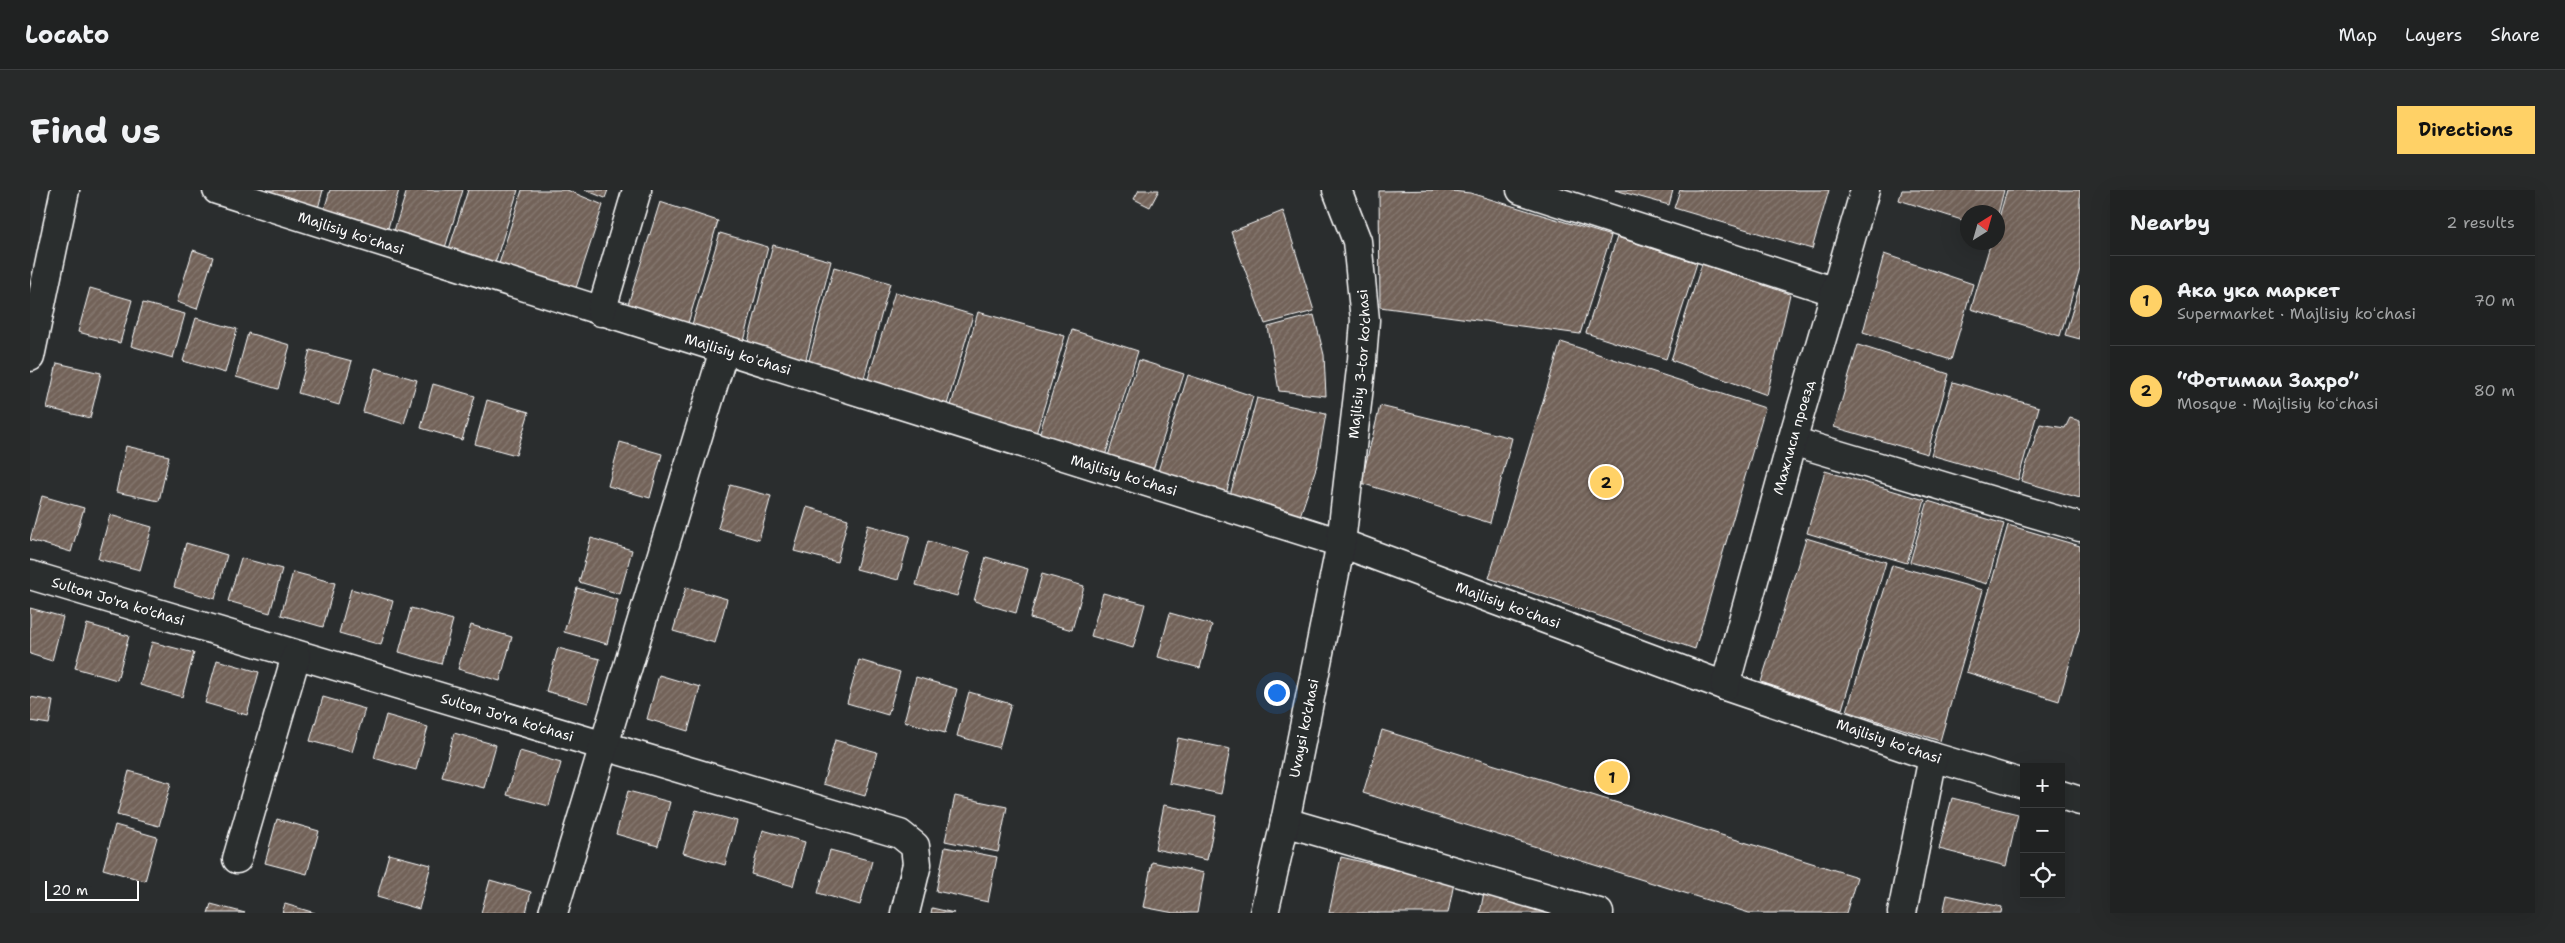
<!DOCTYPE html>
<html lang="en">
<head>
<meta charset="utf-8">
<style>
  body { margin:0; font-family:"Shantell Sans",sans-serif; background:#282a2a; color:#f1f3f6 }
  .controls { position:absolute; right:15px; bottom:15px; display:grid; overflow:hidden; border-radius:0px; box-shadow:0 5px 20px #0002 }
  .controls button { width:45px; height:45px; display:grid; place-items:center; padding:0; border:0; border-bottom:1px solid #3d3f40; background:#202222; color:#f1f3f6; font:25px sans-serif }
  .compass { position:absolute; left:1930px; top:15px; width:45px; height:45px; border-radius:50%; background:#202222; box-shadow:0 5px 20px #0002; rotate:37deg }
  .scale { position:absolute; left:15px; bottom:12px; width:94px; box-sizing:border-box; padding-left:5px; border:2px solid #fff; border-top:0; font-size:14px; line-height:18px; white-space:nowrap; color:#fff; -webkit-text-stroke:4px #2a2d2e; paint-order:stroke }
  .you { position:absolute; left:1246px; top:502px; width:18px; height:18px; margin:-12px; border:4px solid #fff; border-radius:50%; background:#1a73e8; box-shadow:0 0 0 8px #1a73e833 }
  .badge { display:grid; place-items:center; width:32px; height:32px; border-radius:50%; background:#ffd166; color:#111; font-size:16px; font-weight:700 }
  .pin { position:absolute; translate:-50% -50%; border:2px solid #fff; box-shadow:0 1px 5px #0006 }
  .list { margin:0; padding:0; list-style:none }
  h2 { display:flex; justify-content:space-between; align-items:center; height:65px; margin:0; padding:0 20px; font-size:21px }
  h2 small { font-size:16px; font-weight:400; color:#a2a4a5 }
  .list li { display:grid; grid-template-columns:32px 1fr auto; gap:15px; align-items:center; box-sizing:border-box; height:90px; padding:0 20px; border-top:1px solid #3d3f40 }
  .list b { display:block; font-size:19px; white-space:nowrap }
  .list p { margin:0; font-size:16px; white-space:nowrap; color:#a2a4a5 }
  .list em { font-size:16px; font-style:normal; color:#a2a4a5 }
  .icon { flex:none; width:28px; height:28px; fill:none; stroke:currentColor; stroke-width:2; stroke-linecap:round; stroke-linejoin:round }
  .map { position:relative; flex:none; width:2050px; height:723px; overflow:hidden; border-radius:0px }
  header { display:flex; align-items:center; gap:30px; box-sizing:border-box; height:70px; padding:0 25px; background:#202222; border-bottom:1px solid #3d3f40 }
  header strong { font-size:24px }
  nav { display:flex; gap:28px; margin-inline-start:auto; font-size:18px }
  .intro { display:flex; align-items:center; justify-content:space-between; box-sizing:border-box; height:120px; padding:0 30px }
  h1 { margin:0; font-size:35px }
  .button { padding:12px 22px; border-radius:0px; background:#ffd166; color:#111; font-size:18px; font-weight:700 }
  main { display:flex; gap:30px; padding:0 30px }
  aside { flex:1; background:#202222; border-radius:0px; box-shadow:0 5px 20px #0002 }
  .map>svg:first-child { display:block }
  .building { fill:url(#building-hatch); stroke:#fff }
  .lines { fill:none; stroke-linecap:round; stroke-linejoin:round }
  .minor-casing { stroke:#fff; stroke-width:31 }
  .minor { stroke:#2a2d2e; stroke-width:28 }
  .labels { text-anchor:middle; stroke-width:4; stroke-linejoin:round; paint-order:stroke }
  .street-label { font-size:14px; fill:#fff; stroke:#2a2d2e }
</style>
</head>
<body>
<header>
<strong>Locato</strong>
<nav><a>Map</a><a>Layers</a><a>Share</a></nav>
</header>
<div class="intro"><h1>Find us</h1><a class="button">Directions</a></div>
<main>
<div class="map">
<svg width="2050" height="723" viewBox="0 0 2050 723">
  <defs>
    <pattern id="building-hatch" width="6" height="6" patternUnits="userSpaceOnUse" patternTransform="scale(1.25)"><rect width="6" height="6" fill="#726259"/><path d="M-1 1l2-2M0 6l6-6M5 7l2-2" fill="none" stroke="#877a72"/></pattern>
  </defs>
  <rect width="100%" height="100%" fill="#2a2d2e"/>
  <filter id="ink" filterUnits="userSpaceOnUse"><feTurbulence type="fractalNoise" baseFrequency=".02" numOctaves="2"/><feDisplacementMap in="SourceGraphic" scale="10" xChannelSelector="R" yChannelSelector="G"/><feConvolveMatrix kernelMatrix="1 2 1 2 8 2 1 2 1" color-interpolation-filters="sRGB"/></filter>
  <g filter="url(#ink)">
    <!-- building -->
    <g class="building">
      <path d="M223,0h70l-6,22z"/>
      <path d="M300,0h69l-13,45 -63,-21z"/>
      <path d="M377,0h56l-19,61 -52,-14z"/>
      <path d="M438,0h50l-24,76 -46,-14z"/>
      <path d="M492,0h45l36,15 -28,86 -77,-24z"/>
      <path d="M555,0h23l-3,8z"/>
      <path d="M1109,0h20l-9,17 -16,-8z"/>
      <path d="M1413,0l27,3 141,43 -31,98 -200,-27 -1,-116z"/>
      <path d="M1585,0h58l-4,15z"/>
      <path d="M1650,0h149l-17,59 -138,-41z"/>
      <path d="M1872,0h102l-6,24 -30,-2v10l-69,-22z"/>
      <path d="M1977,0h73v79l-20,67 -89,-27 20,-67h7v-21z"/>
      <path d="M630,12l58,19 -32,109 -60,-19z"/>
      <path d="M1253,21l31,100 -49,13 -34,-92z"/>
      <path d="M690,43l48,14 -25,98 -53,-14z"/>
      <path d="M1587,47l80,26 -31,96 -80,-26z"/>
      <path d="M743,55l58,16 -26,102 -58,-17z"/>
      <path d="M163,60l20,7 -16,52 -20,-7z"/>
      <path d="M1854,64l89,30 -22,76 -88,-28z"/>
      <path d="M1672,74l88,30 -23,101 -96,-35z"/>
      <path d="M804,77l56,16 -27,99 -55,-18z"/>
      <path d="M2050,95v54l-15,-4z"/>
      <path d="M60,98l42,12 -12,43 -42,-11z"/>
      <path d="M865,102l78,23 -27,93 -79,-26z"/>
      <path d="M113,113l42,11 -12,44 -42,-12z"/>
      <path d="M948,122l87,24 -29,98 -86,-25z"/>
      <path d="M1284,125l10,40 2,41 -47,-5 -11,-64z"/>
      <path d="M166,128l41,11 -12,44 -42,-12z"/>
      <path d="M1042,140l66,21 -33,105 -66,-21z"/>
      <path d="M218,143l42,12 -12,44 -42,-12z"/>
      <path d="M1531,152l204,66 -70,241 -206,-71z"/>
      <path d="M1828,155l91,29 -22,80 -93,-27z"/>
      <path d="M280,160l42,11 -13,44 -41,-12z"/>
      <path d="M1109,170l45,14 -31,96 -45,-14z"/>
      <path d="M27,173l44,10 -11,45 -43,-10z"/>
      <path d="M345,178l42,12 -13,44 -41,-12z"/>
      <path d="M1158,185l65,21 -27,98 -68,-23z"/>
      <path d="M1923,192l86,25 -21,73 -87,-25z"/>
      <path d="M403,194l42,12 -13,44 -41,-12z"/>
      <path d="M1227,208l69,16 -9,51 -17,51 -70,-21z"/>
      <path d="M457,210l42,12 -13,43 -41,-11z"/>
      <path d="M1350,216l132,32 -22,85 -129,-40z"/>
      <path d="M2040,228l10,3v77l-59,-17 19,-57 25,4z"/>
      <path d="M590,252l42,12 -12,44 -42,-12z"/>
      <path d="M96,256l43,10 -10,45 -43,-9z"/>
      <path d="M1795,281l100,29 -18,63 -100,-30z"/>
      <path d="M700,295l41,11 -12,44 -41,-12z"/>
      <path d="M12,306l42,12 -13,44 -41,-12z"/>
      <path d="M1898,311l76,23 -17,60 -77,-22z"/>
      <path d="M777,317l41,12 -11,43 -43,-11z"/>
      <path d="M80,325l42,12 -12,43 -42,-11z"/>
      <path d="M838,335l42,11 -12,44 -42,-11z"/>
      <path d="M1978,335l72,21v81l-21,74 -93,-29z"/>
      <path d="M561,348l41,12 -12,44 -41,-12z"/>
      <path d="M1776,348l80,24 -44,147 -81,-27z"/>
      <path d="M898,351l42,12 -13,43 -41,-11z"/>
      <path d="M156,353l41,12 -12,44 -41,-12z"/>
      <path d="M956,367l42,12 -12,44 -42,-12z"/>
      <path d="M211,368l41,11 -12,44 -42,-12z"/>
      <path d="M1862,375l91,25 -43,151 -93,-30z"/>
      <path d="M263,382l42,11 -12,44 -42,-12z"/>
      <path d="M1012,384l42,12 -12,44 -42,-12z"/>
      <path d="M656,397l41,12 -12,44 -42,-12z"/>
      <path d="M547,398l41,12 -11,44 -43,-12z"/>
      <path d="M321,399l42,12 -12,44 -42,-12z"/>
      <path d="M1073,403l42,11 -12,44 -42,-12z"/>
      <path d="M0,418l33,9 -11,44 -22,-7z"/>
      <path d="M381,418l42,12 -12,44 -42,-12z"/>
      <path d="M1140,423l42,12 -12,43 -42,-11z"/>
      <path d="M57,434l42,12 -12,44 -42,-12z"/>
      <path d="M441,435l41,12 -12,44 -42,-12z"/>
      <path d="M122,452l42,11 -12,44 -42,-12z"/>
      <path d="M528,458l42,11 -12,44 -42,-12z"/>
      <path d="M187,470l42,12 -12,43 -42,-12z"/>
      <path d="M829,470l41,12 -12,43 -41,-12z"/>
      <path d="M629,485l41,12 -12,44 -41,-12z"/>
      <path d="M886,487l41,12 -12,44 -41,-12z"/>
      <path d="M939,502l42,12 -12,44 -42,-12z"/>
      <path d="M0,507l23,4 -4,23 -19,-3z"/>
      <path d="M293,507l42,12 -13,43 -42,-11z"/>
      <path d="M356,525l42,12 -12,43 -42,-12z"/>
      <path d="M1352,540l475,147 -11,36h-97l-386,-120z"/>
      <path d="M424,543l42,12 -12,43 -42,-11z"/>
      <path d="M1148,548l52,11 -9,45 -52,-11z"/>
      <path d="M805,550l42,12 -12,44 -42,-12z"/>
      <path d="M490,561l41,12 -12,43 -42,-11z"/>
      <path d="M99,581l42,12 -12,43 -42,-11z"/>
      <path d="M598,601l42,11 -12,44 -42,-12z"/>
      <path d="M925,606l52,11 -9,45 -53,-11z"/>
      <path d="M1922,608l66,16 -12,52 -67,-17z"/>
      <path d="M1134,615l52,11 -9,44 -52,-11z"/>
      <path d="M666,620l41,11 -12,44 -42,-12z"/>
      <path d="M247,629l42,12 -12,43 -42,-11z"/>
      <path d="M85,635l42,12 -12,44 -42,-12z"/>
      <path d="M733,640l42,12 -12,44 -42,-12z"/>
      <path d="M915,657l52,10 -9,45 -52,-11z"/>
      <path d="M800,660l42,11 -12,44 -42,-12z"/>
      <path d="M359,664l42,11 -12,44 -42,-12z"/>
      <path d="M1311,667l113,26 -6,30h-119z"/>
      <path d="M1122,672l52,11 -7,40h-23l-31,-6z"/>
      <path d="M460,690l41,12 -5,21h-45z"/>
      <path d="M1454,702l82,21h-86z"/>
      <path d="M1917,705l55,12 -1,6h-58z"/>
      <path d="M181,714l34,9h-37z"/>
      <path d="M255,714l30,9h-33z"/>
      <path d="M902,718l22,5h-23z"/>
    </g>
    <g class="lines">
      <defs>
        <g id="minor">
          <path d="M187,0l1124,353 384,143 208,71 91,27"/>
          <path d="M1491,0l315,102"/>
          <path d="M571,122l36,-122"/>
          <path d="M0,167l35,-167"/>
          <path d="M1762,251l288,86"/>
          <path id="s1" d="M0,385l870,259 15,12 2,18 -12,49"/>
          <path id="s2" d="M1695,496l67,-245 73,-251"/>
          <path d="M2031,605l19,6"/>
          <path d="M1255,632l314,91"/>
          <path d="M207,669l59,-203"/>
          <path d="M523,723l171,-563"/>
          <path id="s3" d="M1234,723l21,-91 56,-279 21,-183 3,-40 -8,-79 -20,-51"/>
          <path d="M1872,723l31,-156"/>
        </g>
      </defs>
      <!-- minor casing -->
      <use href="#minor" class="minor-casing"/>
      <!-- minor -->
      <use href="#minor" class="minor"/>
    </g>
  </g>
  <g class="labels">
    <!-- street labels -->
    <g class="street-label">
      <text transform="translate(321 43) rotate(18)" y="5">Majlisiy koʻchasi</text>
      <text transform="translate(708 164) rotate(17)" y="5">Majlisiy koʻchasi</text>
      <text dy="5" stroke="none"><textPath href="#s3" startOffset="558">Majlisiy 3-tor ko'chasi</textPath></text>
      <text dy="5" stroke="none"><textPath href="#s2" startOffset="258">Мажлиси проезд</textPath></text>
      <text transform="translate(1094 285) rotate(17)" y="5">Majlisiy koʻchasi</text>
      <text dy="5" stroke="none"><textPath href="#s1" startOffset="92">Sulton Jo'ra ko'chasi</textPath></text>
      <text transform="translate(1478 415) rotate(20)" y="5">Majlisiy koʻchasi</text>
      <text dy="5" stroke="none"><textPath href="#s1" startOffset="498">Sulton Jo'ra ko'chasi</textPath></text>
      <text dy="5" stroke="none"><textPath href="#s3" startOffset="189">Uvaysi ko'chasi</textPath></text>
      <text transform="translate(1859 551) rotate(19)" y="5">Majlisiy koʻchasi</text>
    </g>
  </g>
</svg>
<div class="controls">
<button>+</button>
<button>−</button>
<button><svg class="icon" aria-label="locate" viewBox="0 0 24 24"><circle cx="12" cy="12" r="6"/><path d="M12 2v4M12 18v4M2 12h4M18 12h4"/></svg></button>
</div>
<svg class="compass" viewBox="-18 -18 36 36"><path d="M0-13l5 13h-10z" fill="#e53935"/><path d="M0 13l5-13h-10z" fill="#a2a4a5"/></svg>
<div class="scale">20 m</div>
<div class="you"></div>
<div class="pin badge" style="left:1582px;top:587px">1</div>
<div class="pin badge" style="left:1576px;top:292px">2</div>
</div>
<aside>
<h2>Nearby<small>2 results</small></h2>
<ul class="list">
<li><span class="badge">1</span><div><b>Ака ука маркет</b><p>Supermarket · Majlisiy koʻchasi</p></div><em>70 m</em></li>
<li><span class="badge">2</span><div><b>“Фотимаи Заҳро”</b><p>Mosque · Majlisiy koʻchasi</p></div><em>80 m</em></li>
</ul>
</aside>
</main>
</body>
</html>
